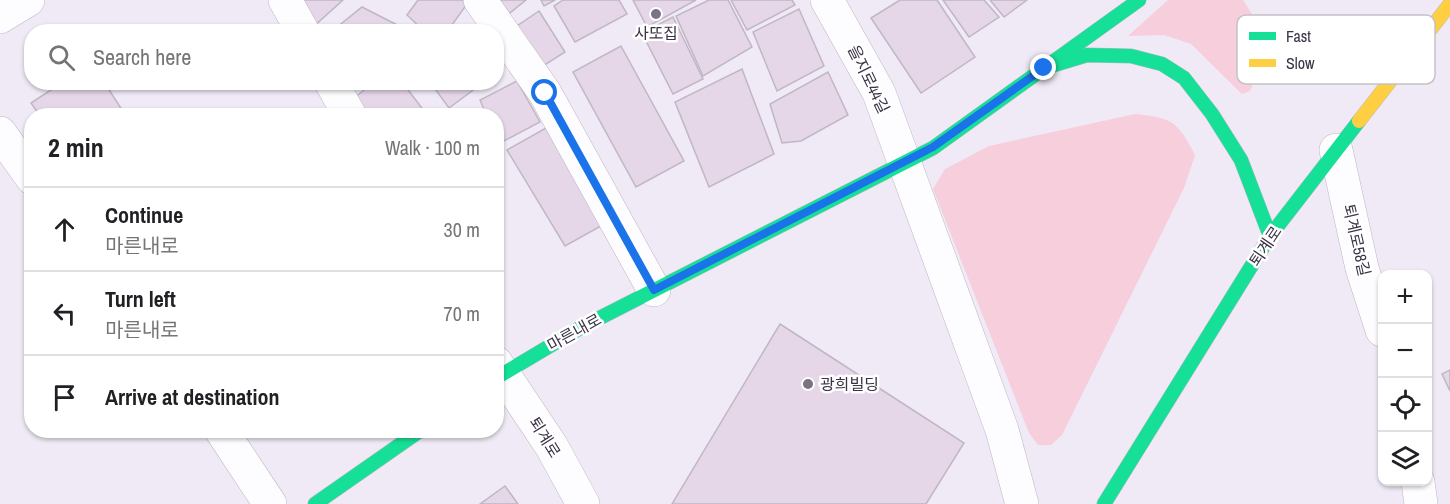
<!DOCTYPE html>
<html lang="en">
<head>
<meta charset="utf-8">
<style>
  body { margin:0; font-family:"Archivo Narrow","Noto Sans KR",sans-serif; background:#f6f6f6; color:#202124 }
  .controls { position:absolute; right:18px; bottom:18px; display:grid; overflow:hidden; border-radius:12px; box-shadow:0 2px 4px #0004 }
  .controls button { width:54px; height:54px; display:grid; place-items:center; padding:0; border:0; border-bottom:2px solid #e0e0e0; background:#fff; color:#202124; font:30px sans-serif }
  .stop { position:absolute; width:18px; height:18px; margin:-14px; border:4px solid #1a73e8; border-radius:50%; background:#fff }
  .stop.end { background:#1a73e8; border-color:#fff; box-shadow:0 2px 6px #0008 }
  .list { margin:0; padding:0; list-style:none }
  h2 { display:flex; justify-content:space-between; align-items:center; height:78px; margin:0; padding:0 24px; font-size:26px }
  h2 small { font-size:20px; font-weight:400; color:#757577 }
  .list li { display:grid; grid-template-columns:39px 1fr auto; gap:18px; align-items:center; box-sizing:border-box; height:84px; padding:0 24px; border-top:2px solid #e0e0e0 }
  .list b { display:block; font-size:22px; white-space:nowrap }
  .list p { margin:0; font-size:20px; white-space:nowrap; color:#757577 }
  .list em { font-size:20px; font-style:normal; color:#757577 }
  .icon { flex:none; width:33px; height:33px; fill:none; stroke:currentColor; stroke-width:2; stroke-linecap:round; stroke-linejoin:round }
  .map { position:relative; flex:none; width:1450px; height:504px; overflow:hidden }
  .search { position:absolute; background:#fff; box-shadow:0 2px 4px #0004; left:24px; top:24px; width:480px; height:66px; display:flex; align-items:center; gap:15px; box-sizing:border-box; padding:0 21px; border-radius:24px; color:#757577; font-size:22px }
  .panel { position:absolute; background:#fff; box-shadow:0 2px 4px #0004; left:24px; top:108px; width:480px; height:330px; border-radius:24px }
  .map>svg:first-child { display:block }
  .green { fill:#f7cedc }
  .building { fill:#e5d6e8; stroke:#c0b7c4; stroke-width:1.5 }
  .lines { fill:none; stroke-linecap:round; stroke-linejoin:round }
  .street-casing { stroke:#beb7c5; stroke-width:34 }
  .fast-casing { stroke:#beb7c5; stroke-width:15 }
  .slow-casing { stroke:#beb7c5; stroke-width:15 }
  .street { stroke:#fdfcfe; stroke-width:33 }
  .fast { stroke:#16e098; stroke-width:14 }
  .slow { stroke:#ffcf43; stroke-width:14 }
  .route { stroke:#1a73e8; stroke-width:8 }
  .poi-dot { fill:#7a7383; stroke:#fff; stroke-width:2 }
  .labels { text-anchor:middle; stroke-width:5; stroke-linejoin:round; paint-order:stroke }
  .poi-label { font-size:16px; fill:#3b3346; stroke:#fff }
  .street-label { font-size:16px; fill:#3b3346; stroke:#fff }
  .key { fill:#fff; stroke:#c4c2c8; stroke-width:1.5 }
  .key-label { font-size:16px; fill:#3b3346 }
</style>
</head>
<body>
<div class="map">
<svg width="1450" height="504" viewBox="0 0 1450 504">
  <rect width="100%" height="100%" fill="#efeaf5"/>
  <!-- green -->
  <g class="green">
    <path d="M1168,0h75l27,42 -20,49 -8,3 -51,-50 -27,-9 -36,1z"/>
    <path d="M1135,114c38,4 42,7 60,41l-11,33 -122,247 -11,10h-13l-9,-12 -96,-244 12,-20 44,-23z"/>
  </g>
  <!-- building -->
  <g class="building">
    <path d="M298,0h45l-30,27z"/>
    <path d="M418,0h44l5,4 -20,28h-22l-18,-17z"/>
    <path d="M491,0h35l-21,17z"/>
    <path d="M541,0h14l-11,6z"/>
    <path d="M563,0h56l8,14 -52,28 -21,-36z"/>
    <path d="M633,0h63l-49,27z"/>
    <path d="M709,0h19l24,47 -49,29 -27,-60z"/>
    <path d="M731,0h61l3,5 -48,25z"/>
    <path d="M900,0h37l38,57 -54,36 -50,-75z"/>
    <path d="M943,0h41l15,17 -30,20z"/>
    <path d="M990,0h37l-23,17z"/>
    <path d="M362,7l49,25h-80z"/>
    <path d="M799,9l25,57 -47,25 -24,-59z"/>
    <path d="M539,11l26,41 -25,16 -26,-40z"/>
    <path d="M673,17l30,62 -30,15 -31,-61z"/>
    <path d="M621,46l63,115 -48,26 -63,-115z"/>
    <path d="M742,69l32,85 -65,33 -34,-85z"/>
    <path d="M828,72l20,43 -47,26 -19,2 -12,-39z"/>
    <path d="M517,81l23,41 -40,21 -4,-7v-20h-9l-7,-16z"/>
    <path d="M63,82h41l22,34h-86l-9,-13z"/>
    <path d="M374,82h28l26,34h-67l-8,-17z"/>
    <path d="M430,82h54l-35,26z"/>
    <path d="M546,128l55,98 -36,20 -58,-96z"/>
    <path d="M780,324l184,119 -38,61h-254z"/>
    <path d="M1450,370v21l-8,-17z"/>
    <path d="M505,486l13,18h-38z"/>
  </g>
  <g class="lines">
    <defs>
      <g id="street">
        <path d="M285,0l18,32"/>
        <path d="M480,0l65,93 109,197"/>
        <path d="M827,0l52,93 123,337 20,74"/>
        <path d="M0,17l28,-17"/>
        <path d="M331,82l19,34"/>
        <path d="M0,133l32,45"/>
        <path d="M1336,150l26,118 20,62"/>
        <path d="M496,363l56,84 31,57"/>
        <path d="M221,430l49,74"/>
        <path d="M1418,482l3,22"/>
      </g>
      <g id="fast">
        <path d="M1044,68l43,-13 44,1 31,8 22,14 28,36 29,46 29,76"/>
        <path d="M496,378l84,-50 353,-180 206,-148"/>
        <path d="M315,504l106,-74"/>
        <path d="M1104,504l166,-268 89,-115"/>
      </g>
      <path id="slow" d="M1359,121l91,-117"/>
    </defs>
    <!-- street casing -->
    <use href="#street" class="street-casing"/>
    <!-- fast casing -->
    <use href="#fast" class="fast-casing"/>
    <!-- slow casing -->
    <use href="#slow" class="slow-casing"/>
    <!-- street -->
    <use href="#street" class="street"/>
    <!-- fast -->
    <use href="#fast" class="fast"/>
    <!-- slow -->
    <use href="#slow" class="slow"/>
  </g>
  <g class="lines">
    <!-- route -->
    <path class="route" d="M545,93l109,197 279,-143 111,-79"/>
  </g>
  <!-- markers -->
  <g class="poi-dot">
    <circle cx="656" cy="14" r="6"/>
    <circle cx="808" cy="384" r="6"/>
  </g>
  <g class="labels">
    <!-- poi labels -->
    <g class="poi-label">
      <text x="656" y="39">사또집</text>
      <text x="820" y="390" text-anchor="start">광희빌딩</text>
    </g>
    <!-- street labels -->
    <g class="street-label">
      <text transform="translate(869 79) rotate(64)" y="6">을지로44길</text>
      <text transform="translate(1357 240) rotate(77)" y="6">퇴계로58길</text>
      <text transform="translate(1265 246) rotate(-56)" y="6">퇴계로</text>
      <text transform="translate(574 332) rotate(-29)" y="6">마른내로</text>
      <text transform="translate(545 437) rotate(58)" y="6">퇴계로</text>
    </g>
  </g>
  <!-- legend -->
  <rect x="1237" y="15" width="198" height="69" rx="9" class="key"/>
  <rect x="1249" y="32" width="27" height="8" fill="#16e098"/>
  <rect x="1249" y="59" width="27" height="8" fill="#ffcf43"/>
  <g class="key-label">
    <text x="1286" y="42">Fast</text>
    <text x="1286" y="69">Slow</text>
  </g>
</svg>
<div class="controls">
<button>+</button>
<button>−</button>
<button><svg class="icon" aria-label="locate" viewBox="0 0 24 24"><circle cx="12" cy="12" r="6"/><path d="M12 2v4M12 18v4M2 12h4M18 12h4"/></svg></button>
<button><svg class="icon" aria-label="layers" viewBox="0 0 24 24"><path d="M12 4l9 5-9 5-9-5zM3 14l9 5 9-5"/></svg></button>
</div>
<div class="stop" style="left:545px;top:93px"></div>
<div class="stop end" style="left:1044px;top:68px"></div>
<div class="search"><svg class="icon" aria-label="search" viewBox="0 0 24 24"><circle cx="10" cy="10" r="6"/><path d="M15 15l6 6"/></svg>Search here</div>
<section class="panel">
<h2>2 min<small>Walk · 100 m</small></h2>
<ul class="list">
<li><svg class="icon" aria-label="ahead" viewBox="0 0 24 24"><path d="M12 20V5M6 11l6-6 6 6"/></svg><div><b>Continue</b><p>마른내로</p></div><em>30 m</em></li>
<li><svg class="icon" aria-label="left" viewBox="0 0 24 24"><path d="M17 20v-9H6M10 6l-5 5 5 5"/></svg><div><b>Turn left</b><p>마른내로</p></div><em>70 m</em></li>
<li><svg class="icon" aria-label="arrive" viewBox="0 0 24 24"><path d="M6 21V4h12l-3 4 3 4H6"/></svg><div><b>Arrive at destination</b></div></li>
</ul>
</section>
</div>
</body>
</html>
